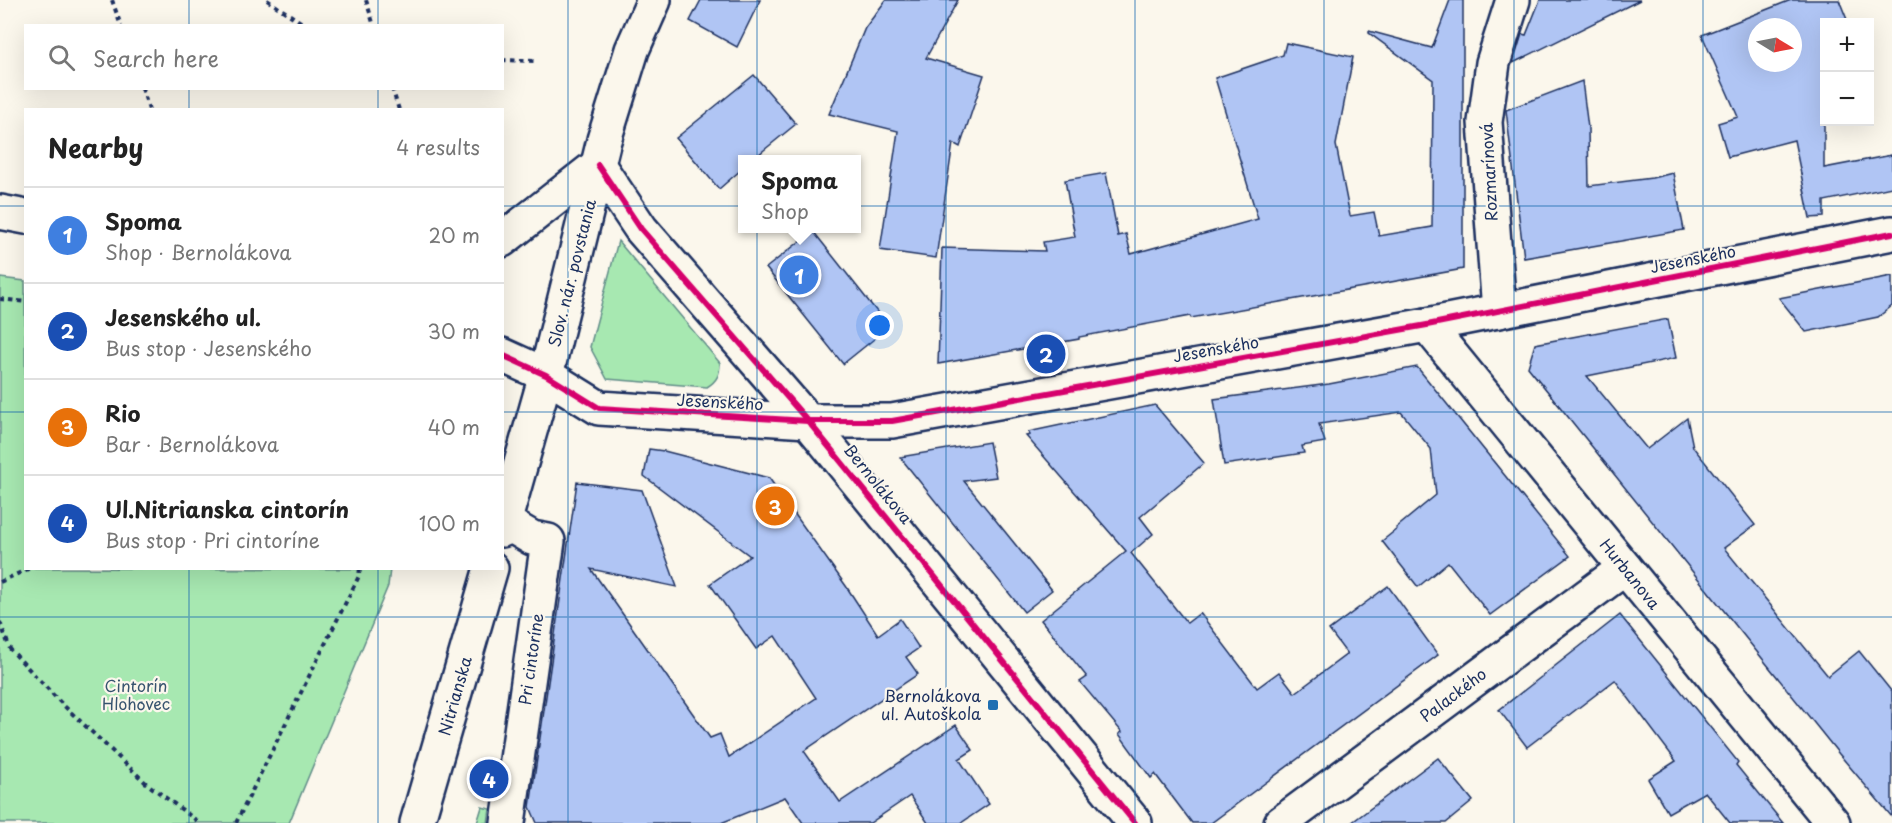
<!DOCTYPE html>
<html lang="en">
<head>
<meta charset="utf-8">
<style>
  body { margin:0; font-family:"Playpen Sans",sans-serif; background:#f6f6f6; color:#222 }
  .controls { position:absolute; right:18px; top:18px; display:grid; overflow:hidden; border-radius:0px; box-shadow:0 6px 24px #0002 }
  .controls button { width:54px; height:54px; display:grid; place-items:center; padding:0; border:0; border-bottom:2px solid #e0e0e0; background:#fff; color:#222; font:30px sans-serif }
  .compass { position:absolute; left:1748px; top:18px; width:54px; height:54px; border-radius:50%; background:#fff; box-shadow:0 6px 24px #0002; rotate:100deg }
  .you { position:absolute; left:880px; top:326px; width:21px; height:21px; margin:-15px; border:4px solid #fff; border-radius:50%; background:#1a73e8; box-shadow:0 0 0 9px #1a73e833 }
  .badge { display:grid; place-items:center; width:39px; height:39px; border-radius:50%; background:#d93025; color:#fff; font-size:20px; font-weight:700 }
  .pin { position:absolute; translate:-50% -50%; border:3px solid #fff; box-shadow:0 2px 6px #0006 }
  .popup { position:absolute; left:738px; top:155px; width:123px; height:78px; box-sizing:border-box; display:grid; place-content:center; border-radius:0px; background:#fff; filter:drop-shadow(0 2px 4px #0005); font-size:20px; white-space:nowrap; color:#767676 }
  .popup b { font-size:22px; color:#222 }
  .popup::after { content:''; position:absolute; left:50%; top:100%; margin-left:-12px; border:12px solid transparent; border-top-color:#fff }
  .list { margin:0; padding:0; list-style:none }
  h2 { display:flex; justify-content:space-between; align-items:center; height:78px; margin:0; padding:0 24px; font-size:26px }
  h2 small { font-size:20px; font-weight:400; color:#767676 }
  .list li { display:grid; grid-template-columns:39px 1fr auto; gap:18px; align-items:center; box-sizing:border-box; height:96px; padding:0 24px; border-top:2px solid #e0e0e0 }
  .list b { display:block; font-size:22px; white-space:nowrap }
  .list p { margin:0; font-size:20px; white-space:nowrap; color:#767676 }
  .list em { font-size:20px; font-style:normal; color:#767676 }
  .icon { flex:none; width:33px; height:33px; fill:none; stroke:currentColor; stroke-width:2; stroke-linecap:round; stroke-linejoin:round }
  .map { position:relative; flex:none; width:1892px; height:823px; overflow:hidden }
  .search { position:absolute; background:#fff; box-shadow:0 6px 24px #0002; left:24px; top:24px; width:480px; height:66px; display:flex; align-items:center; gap:15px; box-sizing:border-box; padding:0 21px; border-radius:0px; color:#767676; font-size:22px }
  .panel { position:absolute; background:#fff; box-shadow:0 6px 24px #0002; left:24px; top:108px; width:480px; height:462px; border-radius:0px }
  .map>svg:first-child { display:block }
  .green { fill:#a7e8b1; stroke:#618c88; stroke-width:1.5 }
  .building { fill:#b0c5f4; stroke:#1b2f5e; stroke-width:1.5; fill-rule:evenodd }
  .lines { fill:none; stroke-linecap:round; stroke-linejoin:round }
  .minor-casing { stroke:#1b2f5e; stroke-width:38 }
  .major-casing { stroke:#1b2f5e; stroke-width:38 }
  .path { stroke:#1b2f5e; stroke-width:4; stroke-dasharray:4.5 4.5; stroke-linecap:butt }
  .minor { stroke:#fbf7ec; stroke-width:33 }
  .major { stroke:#fbf7ec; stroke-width:33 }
  .cycleway-casing { stroke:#fbf7ec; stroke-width:10 }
  .cycleway { stroke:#d6006c; stroke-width:6 }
  .grid { fill:none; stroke:#1f6fb2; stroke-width:1.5; stroke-opacity:0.55 }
  .poi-dot { fill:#1f6fb2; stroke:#fbf7ec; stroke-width:2 }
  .labels { text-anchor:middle; stroke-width:4.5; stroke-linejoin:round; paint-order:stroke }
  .street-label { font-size:16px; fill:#1b2f5e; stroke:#fbf7ec }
  .park-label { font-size:16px; fill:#37546f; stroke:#fbf7ec }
  .poi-label { font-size:16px; fill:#1b2f5e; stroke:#fbf7ec; text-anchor:end }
</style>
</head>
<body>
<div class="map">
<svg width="1892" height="823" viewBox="0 0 1892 823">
  <rect width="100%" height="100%" fill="#fbf7ec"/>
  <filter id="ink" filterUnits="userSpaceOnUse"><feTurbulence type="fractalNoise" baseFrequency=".0167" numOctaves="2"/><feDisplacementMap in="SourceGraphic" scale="12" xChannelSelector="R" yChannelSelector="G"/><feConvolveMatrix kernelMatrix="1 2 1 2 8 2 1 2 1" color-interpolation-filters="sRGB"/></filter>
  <g filter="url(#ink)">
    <!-- green -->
    <g class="green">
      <path d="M618,241l102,122c0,11 -3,18 -13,24l-100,-8 -17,-32z"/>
      <path d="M0,278l25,3 1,287 364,1 -2,17 -99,237h-289z"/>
      <path d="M482,807l8,2 -2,14h-11z"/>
    </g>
    <!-- building -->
    <g class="building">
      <path d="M701,0h59l-23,47 -47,-26z"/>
      <path d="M886,0h72l-32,58 58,17 -24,72 -7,-4 -17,115 -56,-8 18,-119 -69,-17 36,-86z"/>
      <path d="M1450,0h13v269l-272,49 -1,-2 -111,21v2l-141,25 4,-116 103,3 -2,-9 32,-5 -10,-57 41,-7 12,63 8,-2 5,20 127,-35 -43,-141 68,-23 3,-12 67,14 -17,88 14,71 24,-4 5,24 53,-9 1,-147 -64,-47v-2l63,17z"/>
      <path d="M1540,0h100l-127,63 9,-29 4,1z"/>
      <path d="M1791,0h48l9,22h-24v146l68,-13v32l-68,14v16l-14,1 -16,-78 -66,17 -10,-34 20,-6 -36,-82zM1757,27h36v36h-36z"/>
      <path d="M754,75l42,49 -43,35h-11v10l-23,20 -43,-51z"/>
      <path d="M1582,81l6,47 1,58 63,-8 21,-5 11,57 -160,28 -18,-148z"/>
      <path d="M813,231l76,96 -46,37 -77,-96z"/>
      <path d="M1892,276v30l-14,11 -72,15 -27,-34z"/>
      <path d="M1668,319l8,39 -89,18 60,73 40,-31 6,29 62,78 -31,23 104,128 31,-25 33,41v125l-53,-63 -311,-387 7,-23z"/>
      <path d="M1417,367l153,189 -80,59 -42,-53 -30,25 -36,-46 15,-12 -1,-1 40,-33 -5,-46 -30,-37 -82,12 6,18 -23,4 2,7 -80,12 -10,-66 115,-15z"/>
      <path d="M1155,405l49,58 -64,54 13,17 -22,19 56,70 13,-10 57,75 22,-16 16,21 52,-39 -18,-24 59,-44 50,69 -227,168h-19l-37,-49 -4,4 -32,-44 3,-2 -42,-50 7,-5 -46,-57 85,-69 -100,-115 4,-1 -2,-3z"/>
      <path d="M989,442l7,35 -32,4 88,109 -28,22 -124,-155z"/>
      <path d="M649,449l15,2 105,27 77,108 32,49 22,-16 19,29 -13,9 12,17 -114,77 36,51 116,-77 17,25 -14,9 30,45 -28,19h-33l-18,-27 -40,27h-67l-18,-26 -64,26h-184l-7,-16 47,-325 65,8 35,97 -86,-18 119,169 10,-4 9,23 87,-59 -41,-62 -19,13 -46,-65 40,-28 -106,-80z"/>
      <path d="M1620,615l118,147 -2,3 47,58h-53l-25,-31 -37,21 -20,-34 28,-18 -61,-81 -88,67 -28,-37z"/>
      <path d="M1438,758l35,43 -27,22h-95z"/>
    </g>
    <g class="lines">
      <defs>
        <g id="minor">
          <path d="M598,165l43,64 167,192 327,402"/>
          <path d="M1499,311l-14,-189 8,-59 20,-63"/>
          <path d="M1427,325l406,498"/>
          <path d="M546,375l53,33 209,13h84l535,-96 465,-92"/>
          <path d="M505,522l27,16 16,3 -40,282"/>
          <path d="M1281,823l344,-255"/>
        </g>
        <g id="major">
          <path d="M0,212l26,5"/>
          <path d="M502,240l96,-75"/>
          <path d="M502,355l44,20"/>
          <path d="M502,530l44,-155 58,-235 28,-90 22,-50"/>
          <path d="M417,823l74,-255"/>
        </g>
      </defs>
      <!-- minor casing -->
      <use href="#minor" class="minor-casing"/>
      <!-- major casing -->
      <use href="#major" class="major-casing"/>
      <!-- path -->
      <g class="path">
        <path d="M112,0l9,26"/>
        <path d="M267,0l40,26"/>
        <path d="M366,0l8,26"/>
        <path d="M502,60l34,1"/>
        <path d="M142,88l7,22"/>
        <path d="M392,88l7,22"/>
        <path d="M0,299l26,3"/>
        <path d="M0,582l30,-14"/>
        <path d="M0,622l10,27 51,54 85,80 54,40"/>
        <path d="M236,823l123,-247 1,-8"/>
      </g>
      <!-- minor -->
      <use href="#minor" class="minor"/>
      <!-- major -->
      <use href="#major" class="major"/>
      <defs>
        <g id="cycleway">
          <path d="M598,165l43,64 167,192 327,402"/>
          <path d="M502,355l44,20 53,33 209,13h84l535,-96 465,-92"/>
        </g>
      </defs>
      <!-- cycleway casing -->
      <use href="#cycleway" class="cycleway-casing"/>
      <!-- cycleway -->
      <use href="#cycleway" class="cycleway"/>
    </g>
  </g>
  <!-- grid -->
  <path class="grid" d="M189,0v26M378,0v26M568,0v823M757,0v823M946,0v823M1135,0v823M1324,0v823M1514,0v823M1703,0v823M189,88v22M378,88v22M0,206h26M502,206h1390M0,412h26M502,412h1390M189,568v255M378,568v255M0,617h1892"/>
  <!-- markers -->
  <rect class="poi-dot" x="987" y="699" width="12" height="12" rx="3"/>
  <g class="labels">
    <!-- street labels -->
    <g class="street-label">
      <text transform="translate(1489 172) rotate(-93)" y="6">Rozmarínová</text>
      <text transform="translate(1693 259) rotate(-11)" y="6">Jesenského</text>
      <text transform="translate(572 273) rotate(-76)" y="6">Slov. nár. povstania</text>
      <text transform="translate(1216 349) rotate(-10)" y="6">Jesenského</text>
      <text transform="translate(720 402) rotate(3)" y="6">Jesenského</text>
      <text transform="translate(878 484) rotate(51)" y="6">Bernolákova</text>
      <text transform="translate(1630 574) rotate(51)" y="6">Hurbanova</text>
      <text transform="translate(531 659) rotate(-82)" y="6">Pri cintoríne</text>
      <text transform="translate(1453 695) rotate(-37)" y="6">Palackého</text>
      <text transform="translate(455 696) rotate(-74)" y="6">Nitrianska</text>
    </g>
    <!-- park labels -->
    <g class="park-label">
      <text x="136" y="692">Cintorín<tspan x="136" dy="18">Hlohovec</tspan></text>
    </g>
    <!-- poi labels -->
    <g class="poi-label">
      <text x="981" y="702">Bernolákova<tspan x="981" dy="18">ul. Autoškola</tspan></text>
    </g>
  </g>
</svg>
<div class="controls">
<button>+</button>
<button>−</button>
</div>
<svg class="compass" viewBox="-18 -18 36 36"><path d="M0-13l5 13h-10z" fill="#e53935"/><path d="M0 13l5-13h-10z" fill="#767676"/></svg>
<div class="you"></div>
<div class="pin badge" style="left:799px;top:275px;background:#3f7fe0">1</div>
<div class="popup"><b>Spoma</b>Shop</div>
<div class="pin badge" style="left:1046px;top:354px;background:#1a4fb4">2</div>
<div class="pin badge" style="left:775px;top:506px;background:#e8710a">3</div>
<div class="pin badge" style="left:489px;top:779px;background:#1a4fb4">4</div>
<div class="search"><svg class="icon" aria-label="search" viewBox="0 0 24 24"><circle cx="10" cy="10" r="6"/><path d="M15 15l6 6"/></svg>Search here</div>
<section class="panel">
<h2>Nearby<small>4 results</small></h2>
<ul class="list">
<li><span class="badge" style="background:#3f7fe0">1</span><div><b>Spoma</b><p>Shop · Bernolákova</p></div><em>20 m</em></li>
<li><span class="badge" style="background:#1a4fb4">2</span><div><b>Jesenského ul.</b><p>Bus stop · Jesenského</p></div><em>30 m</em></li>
<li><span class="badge" style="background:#e8710a">3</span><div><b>Rio</b><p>Bar · Bernolákova</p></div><em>40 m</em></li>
<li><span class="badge" style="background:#1a4fb4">4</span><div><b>Ul.Nitrianska cintorín</b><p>Bus stop · Pri cintoríne</p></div><em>100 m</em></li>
</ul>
</section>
</div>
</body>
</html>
